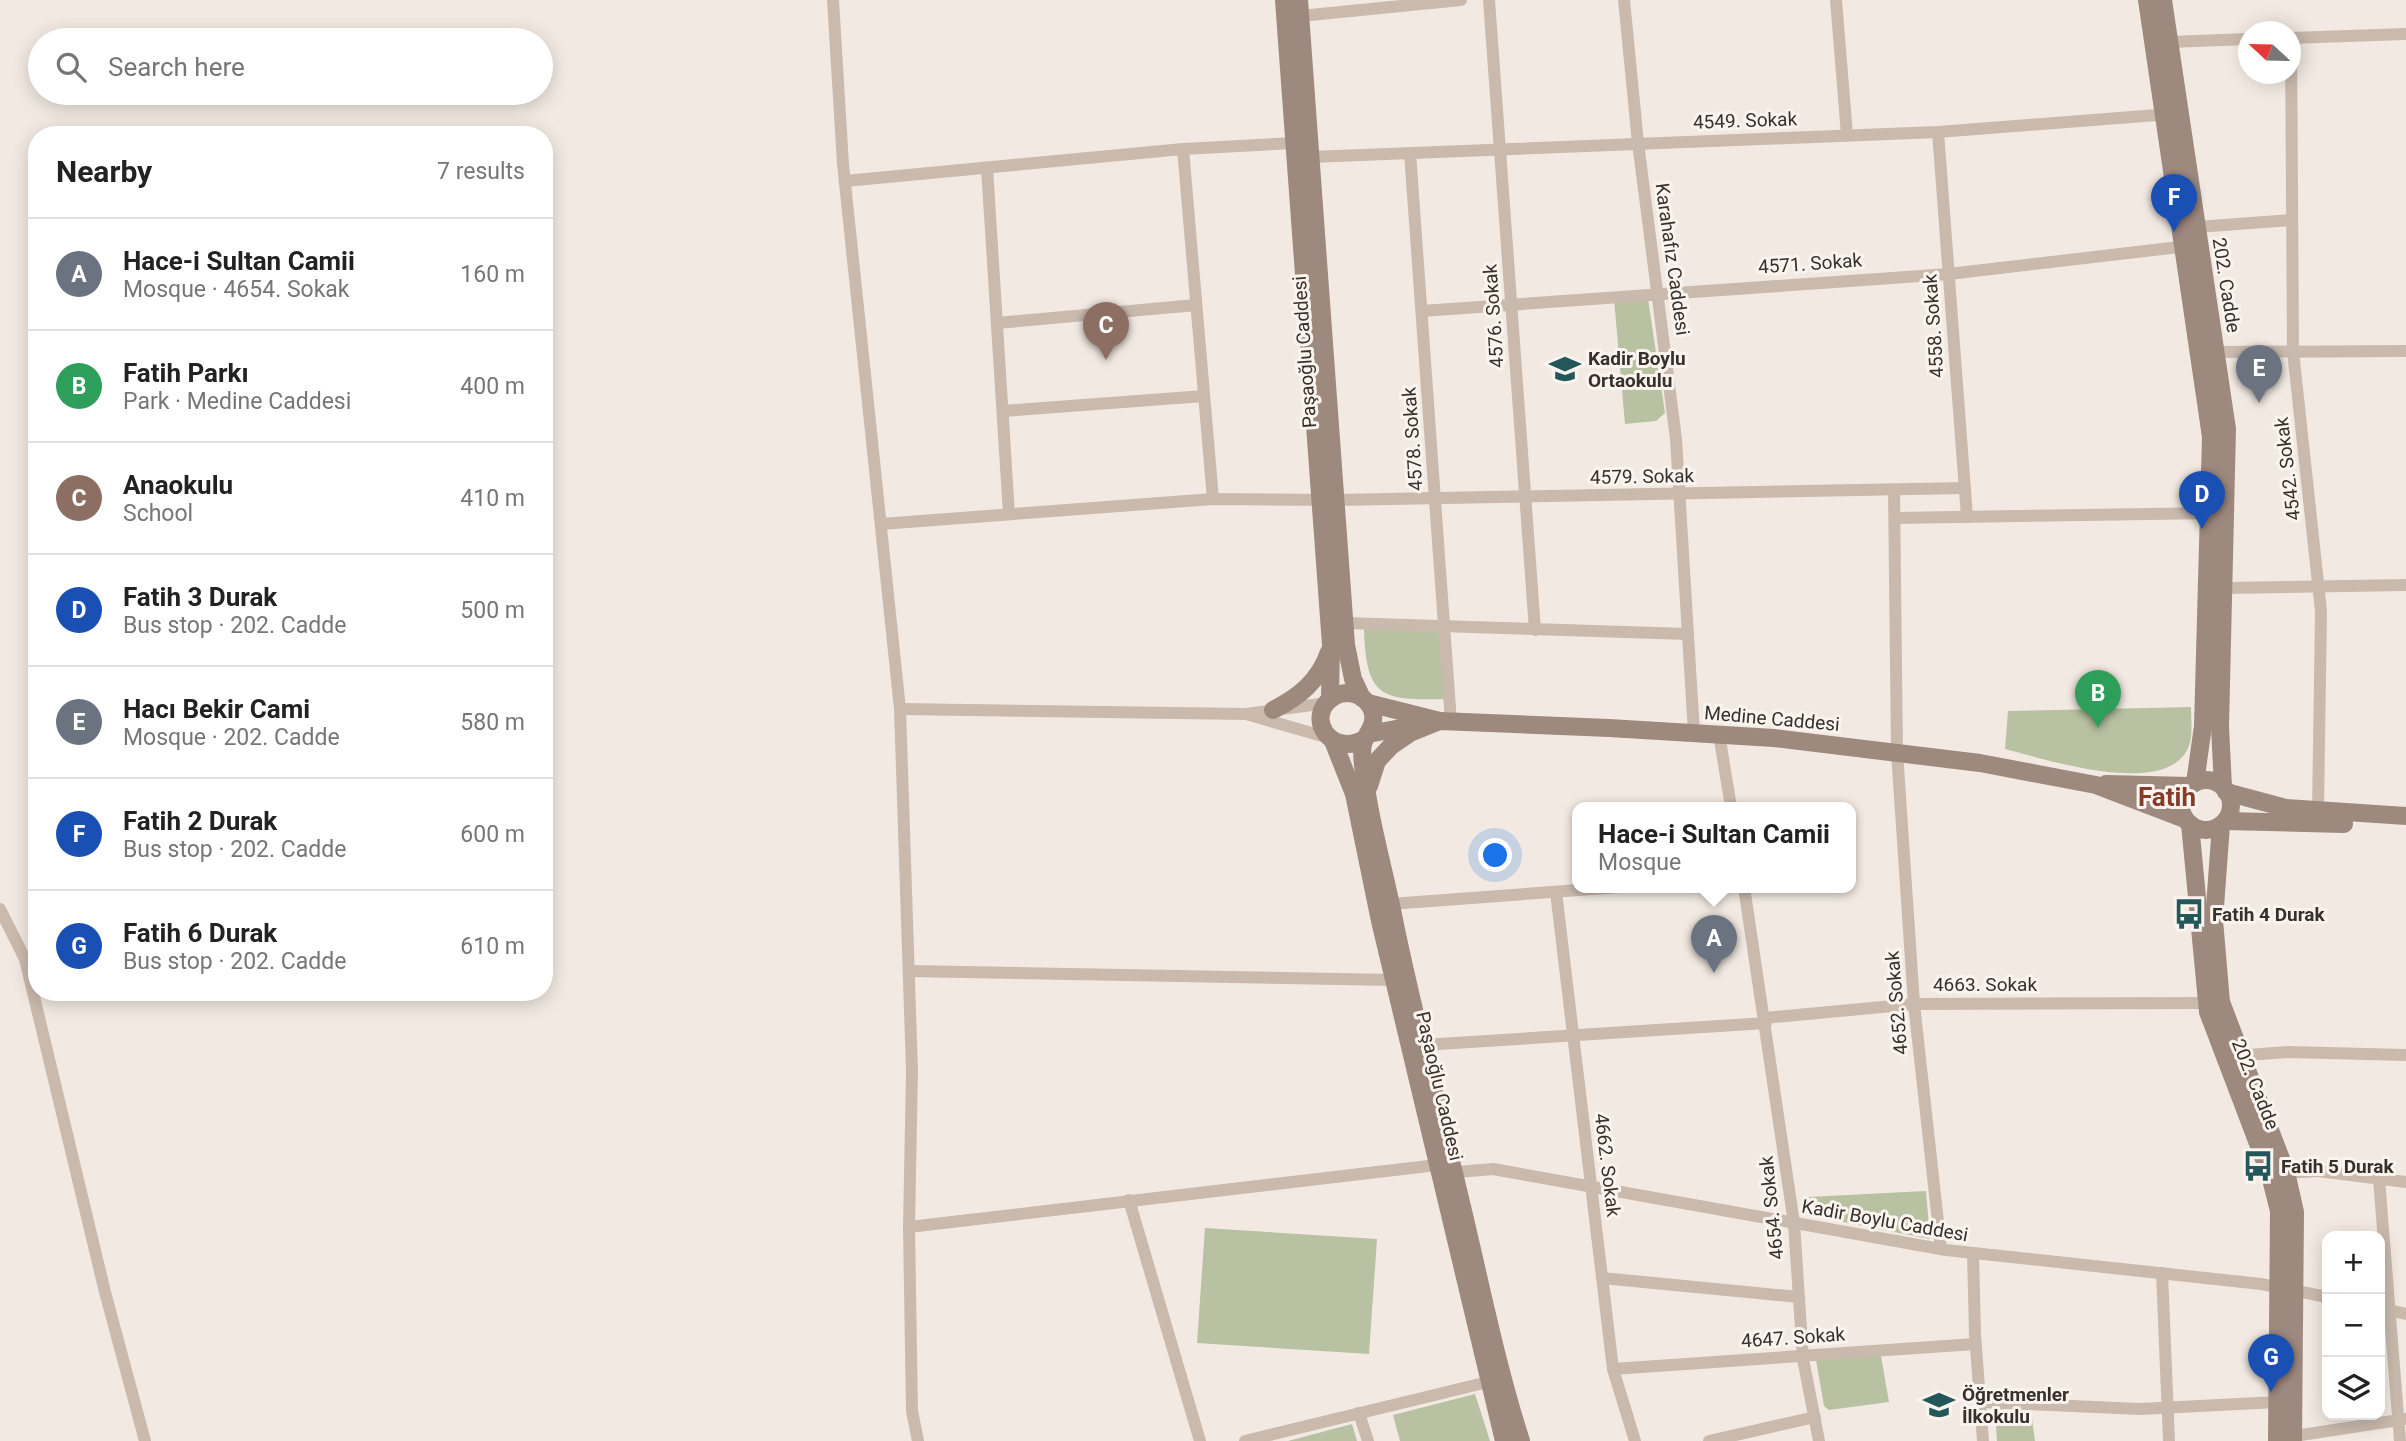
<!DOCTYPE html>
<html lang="en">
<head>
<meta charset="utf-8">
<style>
  body { margin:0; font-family:Roboto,sans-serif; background:#f6f6f6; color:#222 }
  .controls { position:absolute; right:21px; bottom:21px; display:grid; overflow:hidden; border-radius:14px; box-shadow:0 4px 18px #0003 }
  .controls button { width:63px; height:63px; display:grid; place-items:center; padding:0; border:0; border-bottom:2px solid #e0e0e0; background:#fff; color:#222; font:35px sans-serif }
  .compass { position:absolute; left:2238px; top:21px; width:63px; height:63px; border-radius:50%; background:#fff; box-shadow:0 4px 18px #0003; rotate:292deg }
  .you { position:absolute; left:1496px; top:856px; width:24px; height:24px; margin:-18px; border:5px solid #fff; border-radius:50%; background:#1a73e8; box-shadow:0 0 0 10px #1a73e833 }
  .badge { display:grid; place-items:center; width:46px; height:46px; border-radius:50%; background:#235759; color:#fff; font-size:23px; font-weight:700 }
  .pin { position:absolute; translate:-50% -58px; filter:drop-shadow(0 2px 4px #0008) }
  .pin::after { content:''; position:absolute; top:37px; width:24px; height:21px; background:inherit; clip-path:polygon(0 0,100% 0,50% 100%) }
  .popup { position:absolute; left:1572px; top:802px; width:284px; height:91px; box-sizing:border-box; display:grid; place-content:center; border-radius:14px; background:#fff; filter:drop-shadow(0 2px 5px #0005); font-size:23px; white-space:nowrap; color:#767676 }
  .popup b { font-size:26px; color:#222 }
  .popup::after { content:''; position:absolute; left:50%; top:100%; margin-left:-14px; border:14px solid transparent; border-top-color:#fff }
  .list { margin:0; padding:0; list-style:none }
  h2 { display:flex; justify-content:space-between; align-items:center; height:91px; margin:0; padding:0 28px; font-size:30px }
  h2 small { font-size:23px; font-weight:400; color:#767676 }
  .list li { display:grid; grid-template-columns:46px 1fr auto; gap:21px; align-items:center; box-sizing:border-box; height:112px; padding:0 28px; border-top:2px solid #e0e0e0 }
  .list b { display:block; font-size:26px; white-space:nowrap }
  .list p { margin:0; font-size:23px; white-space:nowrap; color:#767676 }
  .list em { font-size:23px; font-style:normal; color:#767676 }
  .icon { flex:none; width:38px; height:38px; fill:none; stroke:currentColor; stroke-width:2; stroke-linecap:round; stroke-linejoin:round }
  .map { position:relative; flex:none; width:2406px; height:1441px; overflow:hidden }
  .search { position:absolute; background:#fff; box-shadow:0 4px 18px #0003; left:28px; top:28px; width:525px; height:77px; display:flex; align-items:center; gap:18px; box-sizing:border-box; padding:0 24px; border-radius:38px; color:#767676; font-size:26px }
  .panel { position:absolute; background:#fff; box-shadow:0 4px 18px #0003; left:28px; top:126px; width:525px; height:875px; border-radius:28px }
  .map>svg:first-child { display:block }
  .green { fill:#b8c1a2 }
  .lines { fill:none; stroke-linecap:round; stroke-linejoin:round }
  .street { stroke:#cabaae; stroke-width:12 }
  .secondary { stroke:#9e897f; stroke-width:18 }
  .labels { text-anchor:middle; stroke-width:6; stroke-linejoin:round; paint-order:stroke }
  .street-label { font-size:19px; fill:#392f2c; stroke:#faf4ee }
  .poi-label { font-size:19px; font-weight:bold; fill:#392f2c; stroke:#faf4ee; text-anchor:start }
  .district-label { font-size:26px; font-weight:bold; fill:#843b29; stroke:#faf4ee }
</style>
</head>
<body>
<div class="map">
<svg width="2406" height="1441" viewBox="0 0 2406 1441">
  <rect width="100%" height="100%" fill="#f2eae2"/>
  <!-- green -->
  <g class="green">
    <path d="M1647,292l18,121 -9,8 -31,3 -11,-125z"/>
    <path d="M1364,629l78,2 6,68c-64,1 -82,2 -84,-70z"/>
    <path d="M2191,707c0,11 2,28 -2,39 -21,54 -143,13 -184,3l3,-38z"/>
    <path d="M1926,1191l4,48 -123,-24 1,-18z"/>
    <path d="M1205,1228l172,11 -8,115 -172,-11z"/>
    <path d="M1881,1356l8,46 -60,8 -5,-4 -8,-46z"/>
    <path d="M1475,1394l15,47h-90l-7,-26z"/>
    <path d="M1995,1409l36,3 4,29h-38z"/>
    <path d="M1352,1424l5,17h-69z"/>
  </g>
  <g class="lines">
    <!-- street -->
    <g class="street">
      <path d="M833,0l10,164 57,545 12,362 -3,156 3,184 6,30"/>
      <path d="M1489,0l46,630"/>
      <path d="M1624,0l14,143 38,296 18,294"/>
      <path d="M1836,0l11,135"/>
      <path d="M1300,16l161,-16"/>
      <path d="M2290,38l116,-4"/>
      <path d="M2291,38l2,313 28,260 -3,200"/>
      <path d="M2169,42l79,-3"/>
      <path d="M1938,132l29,385"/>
      <path d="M1183,149l30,350"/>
      <path d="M1410,153l41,569"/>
      <path d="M1311,157l627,-25 232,-18"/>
      <path d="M987,168l22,346"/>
      <path d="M845,181l338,-32 111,-6"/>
      <path d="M2197,227l95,-7"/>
      <path d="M1422,311l527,-37 239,-28"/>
      <path d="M997,323l199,-18"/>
      <path d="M2216,352l190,-1"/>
      <path d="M1003,411l201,-15"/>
      <path d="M1894,490l3,262 17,252 27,245"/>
      <path d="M1895,518l321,-5"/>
      <path d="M881,524l332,-25 123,1 629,-12"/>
      <path d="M2224,588l182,-3"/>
      <path d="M1345,623l343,11"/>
      <path d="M1327,703l-81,11 83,24"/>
      <path d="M900,709l346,5"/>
      <path d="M1719,734l12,73"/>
      <path d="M1744,887l50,336 9,136 16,82"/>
      <path d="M1556,892l57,477 22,72"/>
      <path d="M1390,904l229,-17"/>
      <path d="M0,909l25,50 80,333 40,149"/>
      <path d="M909,971l485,9"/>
      <path d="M1765,1018l149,-14 292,-1"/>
      <path d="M1423,1045l343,-22"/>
      <path d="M2235,1056l53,-4 118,3"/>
      <path d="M1446,1173l47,-4 453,81 315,34 66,13"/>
      <path d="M2280,1173l38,-2 88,11"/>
      <path d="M2379,1179l21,262"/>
      <path d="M1129,1200l71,241"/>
      <path d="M909,1227l528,-62"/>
      <path d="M1973,1254l2,80 8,107"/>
      <path d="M2162,1273l7,168"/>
      <path d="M1602,1278l197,19"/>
      <path d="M2380,1308l26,6"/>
      <path d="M1613,1369l362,-25"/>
      <path d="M1980,1402l160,7 138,-7"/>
      <path d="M1359,1413l9,28"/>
      <path d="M2288,1437l118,-18"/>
      <path d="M1245,1441l243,-59"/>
      <path d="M1709,1441l106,-24"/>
    </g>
    <!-- secondary -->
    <g class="secondary">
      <path d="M1284,0l47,645 -1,54"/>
      <path d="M1299,0l47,645 7,34 9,19"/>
      <path d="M2147,0l64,437 -8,289 -8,57"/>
      <path d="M2163,0l64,429 -7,298 3,60"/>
      <path d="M1368,703l72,18 -72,13"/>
      <path d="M1273,710c26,-13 46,-29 56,-58"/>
      <path d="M1364,739c-32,19 -60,-21 -32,-41 14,-10 33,-4 40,12 4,12 -2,19 -7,29 -4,7 -3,18 -2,26 5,47 18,94 28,140 19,97 45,193 68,289 20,82 36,166 62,247"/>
      <path d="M1333,741l21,53 26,127 124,520"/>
      <circle cx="2206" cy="805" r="25"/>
      <path d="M2106,784l84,2"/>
      <path d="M1369,786l8,-25 14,-15 19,-13 30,-12 169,7 165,10 206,25 116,22 89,34"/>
      <path d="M2226,792l60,16 120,8"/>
      <path d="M2225,821l119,3"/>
      <path d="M2190,824l18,188 62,163 9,36 -2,230"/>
      <path d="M2221,825l-7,95 7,82 65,170 9,40 -2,229"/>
    </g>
  </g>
  <!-- icons -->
  <defs>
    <symbol id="school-bare" viewBox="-9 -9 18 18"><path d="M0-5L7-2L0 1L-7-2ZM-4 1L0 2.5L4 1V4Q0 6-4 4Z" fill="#235759" stroke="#faf4ee" stroke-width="2.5" paint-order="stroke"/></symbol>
    <symbol id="bus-bare" viewBox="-9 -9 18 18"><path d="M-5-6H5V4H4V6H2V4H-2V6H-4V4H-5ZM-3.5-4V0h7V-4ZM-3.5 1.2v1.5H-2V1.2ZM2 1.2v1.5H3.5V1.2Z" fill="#235759" stroke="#faf4ee" stroke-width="2.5" paint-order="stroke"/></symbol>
  </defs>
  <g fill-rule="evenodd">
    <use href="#school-bare" x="1543" y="347" width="44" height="44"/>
    <use href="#bus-bare" x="2167" y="892" width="44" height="44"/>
    <use href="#bus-bare" x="2236" y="1144" width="44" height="44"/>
    <use href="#school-bare" x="1917" y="1383" width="44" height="44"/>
  </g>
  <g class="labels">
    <!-- street labels -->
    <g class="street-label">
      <text transform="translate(1745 120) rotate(-2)" y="7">4549. Sokak</text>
      <text transform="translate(1673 259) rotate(82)" y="7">Karahafız Caddesi</text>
      <text transform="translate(1810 263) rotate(-4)" y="7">4571. Sokak</text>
      <text transform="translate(2227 285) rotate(81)" y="7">202. Cadde</text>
      <text transform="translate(1493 316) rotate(-94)" y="7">4576. Sokak</text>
      <text transform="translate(1933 326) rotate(-94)" y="7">4558. Sokak</text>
      <text transform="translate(1304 352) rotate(-94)" y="7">Paşaoğlu Caddesi</text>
      <text transform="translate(1412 439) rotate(-94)" y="7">4578. Sokak</text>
      <text transform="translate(2287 469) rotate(-97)" y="7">4542. Sokak</text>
      <text transform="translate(1642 476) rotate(-1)" y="7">4579. Sokak</text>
      <text transform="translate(1772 718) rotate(5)" y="7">Medine Caddesi</text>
      <text x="1985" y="991">4663. Sokak</text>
      <text transform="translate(1896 1003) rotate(-95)" y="7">4652. Sokak</text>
      <text transform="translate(2256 1084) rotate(68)" y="7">202. Cadde</text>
      <text transform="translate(1440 1086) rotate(77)" y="7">Paşaoğlu Caddesi</text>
      <text transform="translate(1608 1165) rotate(83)" y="7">4662. Sokak</text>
      <text transform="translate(1771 1208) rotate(-96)" y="7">4654. Sokak</text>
      <text transform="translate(1885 1220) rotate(10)" y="7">Kadir Boylu Caddesi</text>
      <text transform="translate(1793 1337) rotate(-4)" y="7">4647. Sokak</text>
    </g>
    <!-- poi labels -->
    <g class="poi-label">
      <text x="1588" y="365">Kadir Boylu<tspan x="1588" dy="22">Ortaokulu</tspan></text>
      <text x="2212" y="921">Fatih 4 Durak</text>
      <text x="2281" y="1173">Fatih 5 Durak</text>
      <text x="1962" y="1401">Öğretmenler<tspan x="1962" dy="22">İlkokulu</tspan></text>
    </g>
    <!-- district labels -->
    <g class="district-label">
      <text x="2167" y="806">Fatih</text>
    </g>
  </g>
</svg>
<div class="controls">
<button>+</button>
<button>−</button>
<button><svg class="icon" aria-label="layers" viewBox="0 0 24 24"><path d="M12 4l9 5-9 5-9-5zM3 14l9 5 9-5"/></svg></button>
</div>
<svg class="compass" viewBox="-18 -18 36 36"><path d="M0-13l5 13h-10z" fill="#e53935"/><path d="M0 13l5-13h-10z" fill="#767676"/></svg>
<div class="you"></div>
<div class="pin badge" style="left:1714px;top:973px;background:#6b7280">A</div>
<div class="popup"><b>Hace-i Sultan Camii</b>Mosque</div>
<div class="pin badge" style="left:2098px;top:728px;background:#2e9e5b">B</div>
<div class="pin badge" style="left:1106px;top:360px;background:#8d6e63">C</div>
<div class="pin badge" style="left:2202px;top:529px;background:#1a4fb4">D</div>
<div class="pin badge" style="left:2259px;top:403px;background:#6b7280">E</div>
<div class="pin badge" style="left:2174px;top:232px;background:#1a4fb4">F</div>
<div class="pin badge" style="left:2271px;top:1392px;background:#1a4fb4">G</div>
<div class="search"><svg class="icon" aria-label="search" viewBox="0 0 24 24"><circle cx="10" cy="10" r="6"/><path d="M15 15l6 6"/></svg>Search here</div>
<section class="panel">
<h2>Nearby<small>7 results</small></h2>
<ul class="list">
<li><span class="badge" style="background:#6b7280">A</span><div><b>Hace-i Sultan Camii</b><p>Mosque · 4654. Sokak</p></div><em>160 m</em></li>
<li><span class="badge" style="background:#2e9e5b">B</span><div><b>Fatih Parkı</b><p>Park · Medine Caddesi</p></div><em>400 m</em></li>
<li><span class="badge" style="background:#8d6e63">C</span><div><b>Anaokulu</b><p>School</p></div><em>410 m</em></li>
<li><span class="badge" style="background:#1a4fb4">D</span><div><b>Fatih 3 Durak</b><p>Bus stop · 202. Cadde</p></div><em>500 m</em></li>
<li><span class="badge" style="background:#6b7280">E</span><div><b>Hacı Bekir Cami</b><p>Mosque · 202. Cadde</p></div><em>580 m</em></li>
<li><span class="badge" style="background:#1a4fb4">F</span><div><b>Fatih 2 Durak</b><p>Bus stop · 202. Cadde</p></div><em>600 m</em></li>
<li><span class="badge" style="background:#1a4fb4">G</span><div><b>Fatih 6 Durak</b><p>Bus stop · 202. Cadde</p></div><em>610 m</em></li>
</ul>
</section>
</div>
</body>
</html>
